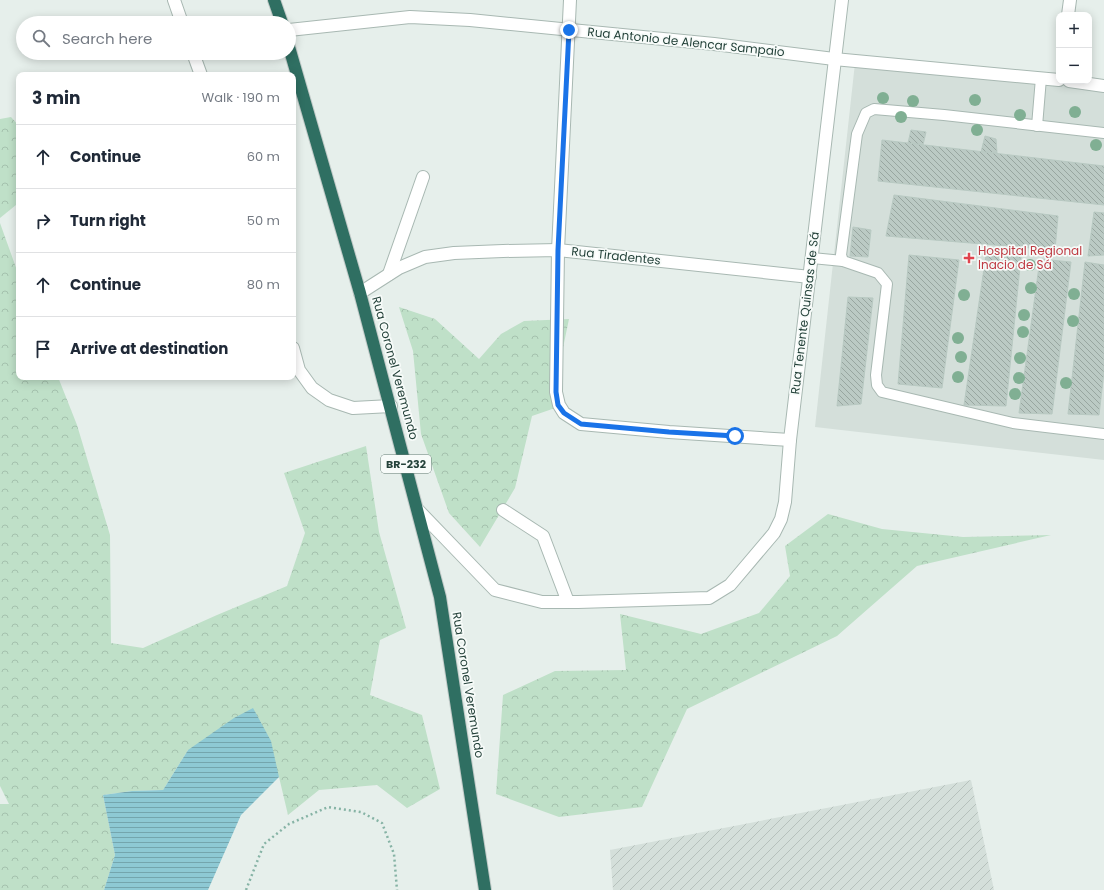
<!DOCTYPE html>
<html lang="en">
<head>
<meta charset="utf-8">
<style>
  body { margin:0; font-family:Poppins,sans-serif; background:#f6f6f7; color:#1f2937 }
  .controls { position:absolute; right:12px; top:12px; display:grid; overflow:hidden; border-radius:8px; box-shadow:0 2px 10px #0003 }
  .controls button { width:36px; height:36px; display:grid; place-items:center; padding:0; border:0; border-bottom:1px solid #e0e1e3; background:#fff; color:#1f2937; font:20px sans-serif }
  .stop { position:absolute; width:12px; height:12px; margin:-9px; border:3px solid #1a73e8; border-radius:50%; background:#fff }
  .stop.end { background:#1a73e8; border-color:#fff; box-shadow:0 1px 4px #0008 }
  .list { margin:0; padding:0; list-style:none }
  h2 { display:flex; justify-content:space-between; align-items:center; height:52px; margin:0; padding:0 16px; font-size:17px }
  h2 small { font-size:13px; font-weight:400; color:#747a83 }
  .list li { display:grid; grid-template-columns:26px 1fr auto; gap:12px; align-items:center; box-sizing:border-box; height:64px; padding:0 16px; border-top:1px solid #e0e1e3 }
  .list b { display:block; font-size:15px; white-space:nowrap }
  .list em { font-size:13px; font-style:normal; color:#747a83 }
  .icon { flex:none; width:22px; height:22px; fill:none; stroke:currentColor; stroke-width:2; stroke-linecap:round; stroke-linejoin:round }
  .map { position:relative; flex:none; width:1104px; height:890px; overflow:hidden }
  .search { position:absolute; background:#fff; box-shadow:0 2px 10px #0003; left:16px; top:16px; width:280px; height:44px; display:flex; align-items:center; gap:10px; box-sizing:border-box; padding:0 14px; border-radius:22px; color:#747a83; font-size:15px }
  .panel { position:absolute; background:#fff; box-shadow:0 2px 10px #0003; left:16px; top:72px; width:280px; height:308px; border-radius:8px }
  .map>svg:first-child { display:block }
  .built { fill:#d4dfda }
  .industrial { fill:url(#industrial-furrows) }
  .forest { fill:url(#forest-crowns) }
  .water { fill:url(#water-rules) }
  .building { fill:url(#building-back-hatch); stroke:#b8c9c2 }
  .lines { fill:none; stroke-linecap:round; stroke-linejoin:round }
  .lane-casing { stroke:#a8b8b2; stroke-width:12 }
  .street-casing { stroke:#a8b8b2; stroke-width:14 }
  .highway-casing { stroke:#c2cac8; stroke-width:14 }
  .path { stroke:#86b3a5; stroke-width:2.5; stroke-dasharray:2 3; stroke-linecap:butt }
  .lane { stroke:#fff; stroke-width:10 }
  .street { stroke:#fff; stroke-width:12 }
  .highway { stroke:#2f6f62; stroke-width:12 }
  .tree { fill:#80af93 }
  .route { stroke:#1a73e8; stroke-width:5 }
  .health-dot { fill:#e0444e; stroke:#f7fbf9; stroke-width:1.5 }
  .labels { text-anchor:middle; stroke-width:3.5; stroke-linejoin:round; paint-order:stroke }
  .shield { fill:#f7fbf9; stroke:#637a73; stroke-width:1 }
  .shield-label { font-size:11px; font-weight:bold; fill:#24423a }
  .street-label { font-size:12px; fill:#24423a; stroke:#f7fbf9 }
  .health-label { font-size:12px; fill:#be3a42; stroke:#f7fbf9; text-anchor:start }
</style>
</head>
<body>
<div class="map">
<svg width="1104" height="890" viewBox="0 0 1104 890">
  <defs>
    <pattern id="industrial-furrows" width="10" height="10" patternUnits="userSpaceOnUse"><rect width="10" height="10" fill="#d4dfda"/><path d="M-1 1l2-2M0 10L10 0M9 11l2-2" fill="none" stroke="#b6c1bc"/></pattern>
    <pattern id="forest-crowns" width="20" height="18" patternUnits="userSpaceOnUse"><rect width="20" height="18" fill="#bfe0c8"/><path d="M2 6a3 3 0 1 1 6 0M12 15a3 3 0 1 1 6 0" fill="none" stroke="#a4c1ad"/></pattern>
    <pattern id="water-rules" width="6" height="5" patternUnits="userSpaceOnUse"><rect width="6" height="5" fill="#8ec9d4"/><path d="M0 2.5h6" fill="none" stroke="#74a5ad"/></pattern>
    <pattern id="building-back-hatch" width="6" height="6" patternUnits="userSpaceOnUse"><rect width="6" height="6" fill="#bbcac4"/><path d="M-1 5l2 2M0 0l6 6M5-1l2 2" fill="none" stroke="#98a6a0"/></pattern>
  </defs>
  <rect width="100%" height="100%" fill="#e6efeb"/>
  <!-- built -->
  <path class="built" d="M855,63l249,26v371l-289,-33z"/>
  <!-- industrial -->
  <path class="industrial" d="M971,780l23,110h-381l-3,-40z"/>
  <!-- forest -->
  <g class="forest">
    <path d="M11,117l8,9v71l-3,8 -16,13v-99z"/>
    <path d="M0,223l19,53v101h39l19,48 33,110 1,108 32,5 74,-33 70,-29 18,-53 -21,-60 82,-27 13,86 27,96 -26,12 -10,55 52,20 18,74 -33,19 -30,-23 -58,5 -31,25 -9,-38 -91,-27 -25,40 -31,1 -29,4 12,60 -11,35h-104v-86h9l-9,-18z"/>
    <path d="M399,307l36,12 44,40 22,-25 23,-13 45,-2 -10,48 2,39 -29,10 -17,72 -35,59 -31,-34 -28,-79 -8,-83z"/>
    <path d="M828,514l54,15 81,8 88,-2 -134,31 -80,70 -150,73 -45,98 -83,10 -63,-23 7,-99 52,-24 71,-1 -6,-56 81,20 58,-21 31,-37 -5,-30z"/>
  </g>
  <!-- water -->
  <path class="water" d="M253,708l18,33 8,36 -38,38 -33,75h-104l11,-35 -12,-60 29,-4 31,-1 25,-40 46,-32z"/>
  <!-- building -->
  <g class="building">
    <path d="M911,130l15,2 -3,13 -15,-2z"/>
    <path d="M985,136l11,3 1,14 -16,-1z"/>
    <path d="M882,140l222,26v39l-226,-24z"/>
    <path d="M894,195l164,21 -3,34 -169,-14z"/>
    <path d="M1094,212l10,1v42l-16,1z"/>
    <path d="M853,227l18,3 -3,27 -18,-1z"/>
    <path d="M909,255l50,5 -17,128 -44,-4z"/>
    <path d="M986,255l35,2 -15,149 -42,-1z"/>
    <path d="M1040,259l31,3 -19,152 -33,-1z"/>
    <path d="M1085,262l19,3v107l-5,43 -31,-1z"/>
    <path d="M848,297l25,1 -12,106 -24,2z"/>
  </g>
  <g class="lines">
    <defs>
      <g id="lane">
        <path d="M1037,126l4,-48"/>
        <path d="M1104,133l-160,-18 -70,-6 -8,4 -9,21 -16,121 2,6 35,12 9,11 -11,91 1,10 5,7 131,31 91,11"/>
        <path d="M812,258l31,3"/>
      </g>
      <g id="street">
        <path d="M174,0l8,23"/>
        <path d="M570,0l-12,250 -2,142 3,13 5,8 17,11 88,8 121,8"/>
        <path d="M1068,15l2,-15"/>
        <path d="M289,30l121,-13 60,3 244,24 120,15 225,21"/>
        <path d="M193,53l8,22"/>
        <path d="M1069,81l35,5"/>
        <path d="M389,274l34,-97"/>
        <path d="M360,293l39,-25 26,-11 29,-4 49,-2 55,-1 252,27"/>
        <path d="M293,348l6,22 13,18 17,12 24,8 38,-2"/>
        <path d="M418,510l77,80 47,12h36l131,-4 21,-13 44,-52 7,-14 4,-17 5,-62 52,-440"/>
        <path d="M503,510l40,26 25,66"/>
      </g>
      <g id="highway">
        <path d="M274,0l8,23"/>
        <path d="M289,47l71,246 80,304 45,293"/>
      </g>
    </defs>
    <!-- lane casing -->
    <use href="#lane" class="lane-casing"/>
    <!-- street casing -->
    <use href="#street" class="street-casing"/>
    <!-- highway casing -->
    <use href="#highway" class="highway-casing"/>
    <!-- path -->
    <path class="path" d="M246,890l18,-46 25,-20 39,-17 33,5 21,11 12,31 3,36"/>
    <!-- lane -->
    <use href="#lane" class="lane"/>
    <!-- street -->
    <use href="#street" class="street"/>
    <!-- highway -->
    <use href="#highway" class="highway"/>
  </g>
  <!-- trees -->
  <g class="tree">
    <circle cx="883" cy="98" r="6"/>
    <circle cx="975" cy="100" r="6"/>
    <circle cx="913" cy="101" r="6"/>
    <circle cx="1075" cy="112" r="6"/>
    <circle cx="1020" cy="115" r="6"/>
    <circle cx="901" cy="117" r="6"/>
    <circle cx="977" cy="130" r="6"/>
    <circle cx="1096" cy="145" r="6"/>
    <circle cx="1030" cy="265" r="6"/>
    <circle cx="1031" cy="288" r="6"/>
    <circle cx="1074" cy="294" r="6"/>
    <circle cx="964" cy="295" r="6"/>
    <circle cx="1024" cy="315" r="6"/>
    <circle cx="1073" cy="321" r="6"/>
    <circle cx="1023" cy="332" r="6"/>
    <circle cx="958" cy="338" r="6"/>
    <circle cx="961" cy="357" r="6"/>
    <circle cx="1020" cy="358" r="6"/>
    <circle cx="958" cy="377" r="6"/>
    <circle cx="1019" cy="378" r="6"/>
    <circle cx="1066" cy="383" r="6"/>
    <circle cx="1015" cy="394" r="6"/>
  </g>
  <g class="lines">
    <!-- route -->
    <path class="route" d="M569,30l-11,220 -2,142 2,13 6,8 17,11 88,8 66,4"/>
  </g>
  <!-- markers -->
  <path class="health-dot" d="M967 252h4v4h4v4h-4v4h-4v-4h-4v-4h4z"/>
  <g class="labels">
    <!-- shield labels -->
    <rect class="shield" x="381" y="455" width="50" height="18" rx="3"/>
    <g class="shield-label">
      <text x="406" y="468">BR-232</text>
    </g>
    <!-- street labels -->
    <g class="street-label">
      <text transform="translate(686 42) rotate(6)" y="4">Rua Antonio de Alencar Sampaio</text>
      <text transform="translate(616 256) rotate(6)" y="4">Rua Tiradentes</text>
      <text transform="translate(805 313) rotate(-83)" y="4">Rua Tenente Quinsas de Sá</text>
      <text transform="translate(395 368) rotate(75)" y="4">Rua Coronel Veremundo</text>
      <text transform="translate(468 685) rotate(81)" y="4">Rua Coronel Veremundo</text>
    </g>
    <!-- health labels -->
    <g class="health-label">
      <text x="978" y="255">Hospital Regional<tspan x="978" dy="14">Inacio de Sá</tspan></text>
    </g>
  </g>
</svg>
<div class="controls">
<button>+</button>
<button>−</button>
</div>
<div class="stop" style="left:735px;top:436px"></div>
<div class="stop end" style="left:569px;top:30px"></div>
<div class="search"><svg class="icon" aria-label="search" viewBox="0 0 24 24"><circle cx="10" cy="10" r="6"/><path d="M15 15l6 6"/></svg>Search here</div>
<section class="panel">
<h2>3 min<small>Walk · 190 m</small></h2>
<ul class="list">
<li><svg class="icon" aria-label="ahead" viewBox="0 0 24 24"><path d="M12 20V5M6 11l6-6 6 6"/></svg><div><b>Continue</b></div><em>60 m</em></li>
<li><svg class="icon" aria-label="right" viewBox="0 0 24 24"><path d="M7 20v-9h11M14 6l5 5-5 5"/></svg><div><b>Turn right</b></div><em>50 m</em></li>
<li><svg class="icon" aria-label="ahead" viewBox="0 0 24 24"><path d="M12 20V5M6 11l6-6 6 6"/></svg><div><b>Continue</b></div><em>80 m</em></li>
<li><svg class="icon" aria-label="arrive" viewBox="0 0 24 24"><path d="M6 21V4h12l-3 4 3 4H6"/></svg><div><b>Arrive at destination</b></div></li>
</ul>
</section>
</div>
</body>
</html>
